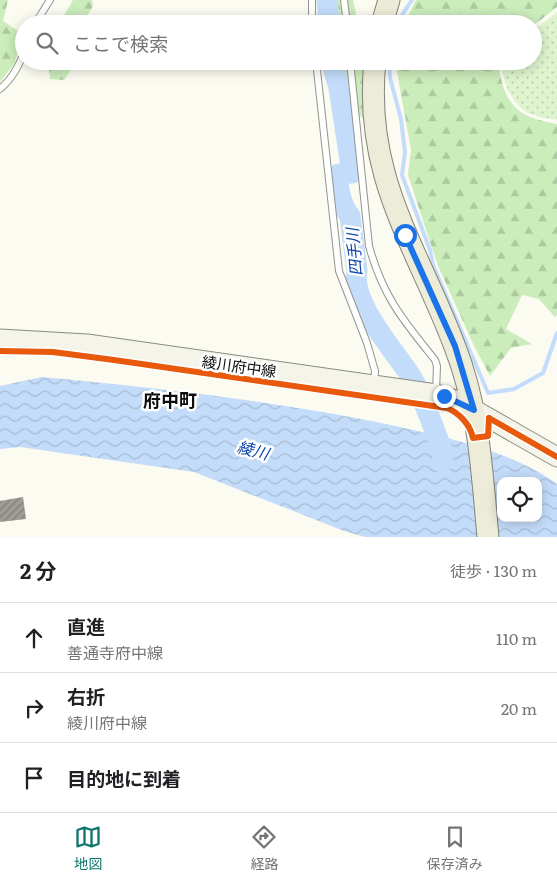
<!DOCTYPE html>
<html lang="ja">
<head>
<meta charset="utf-8">
<style>
  body { margin:0; font-family:Literata,"Noto Sans JP",serif; background:#f2f2f2; color:#202124 }
  .controls { position:absolute; right:15px; bottom:15px; display:grid; overflow:hidden; border-radius:10px; box-shadow:0 2px 12px #0003 }
  .controls button { width:45px; height:45px; display:grid; place-items:center; padding:0; border:0; border-bottom:1px solid #e0e0e0; background:#fff; color:#202124; font:25px sans-serif }
  .stop { position:absolute; width:15px; height:15px; margin:-11px; border:4px solid #1a73e8; border-radius:50%; background:#fff }
  .stop.end { background:#1a73e8; border-color:#fff; box-shadow:0 1px 5px #0008 }
  .list { margin:0; padding:0; list-style:none }
  h2 { display:flex; justify-content:space-between; align-items:center; height:65px; margin:0; padding:0 20px; font-size:21px }
  h2 small { font-size:16px; font-weight:400; color:#757577 }
  .list li { display:grid; grid-template-columns:32px 1fr auto; gap:15px; align-items:center; box-sizing:border-box; height:70px; padding:0 20px; border-top:1px solid #e0e0e0 }
  .list b { display:block; font-size:19px; white-space:nowrap }
  .list p { margin:0; font-size:16px; white-space:nowrap; color:#757577 }
  .list em { font-size:16px; font-style:normal; color:#757577 }
  .icon { flex:none; width:28px; height:28px; fill:none; stroke:currentColor; stroke-width:2; stroke-linecap:round; stroke-linejoin:round }
  .map { position:relative; flex:none; width:557px; height:537px; overflow:hidden }
  .search { position:absolute; background:#fff; box-shadow:0 2px 12px #0003; left:15px; right:15px; top:15px; height:55px; display:flex; align-items:center; gap:12px; box-sizing:border-box; padding:0 18px; border-radius:28px; color:#757577; font-size:19px }
  .sheet { height:275px; background:#fff }
  nav { display:flex; justify-content:space-around; align-items:center; box-sizing:border-box; height:70px; border-top:1px solid #e0e0e0; background:#fff; font-size:14px; color:#757577 }
  nav a { display:grid; justify-items:center; gap:2px }
  nav .on { color:#0f766e }
  .map>svg:first-child { display:block }
  .grass { fill:url(#grass-dots) }
  .forest { fill:url(#forest-firs) }
  .water { fill:url(#water-waves); fill-rule:evenodd }
  .lines { fill:none; stroke-linecap:round; stroke-linejoin:round }
  .stream { stroke:#c3dcf9; stroke-width:4 }
  .river { stroke:#c3dcf9; stroke-width:21 }
  .building { fill:url(#building-hatch) }
  .lane-casing { stroke:#949490; stroke-width:8 }
  .secondary-casing { stroke:#8b8b86; stroke-width:21 }
  .primary-casing { stroke:#81817d; stroke-width:23 }
  .lane { stroke:#fefefd; stroke-width:6 }
  .secondary { stroke:#f4f5e8; stroke-width:19 }
  .primary { stroke:#edecd8; stroke-width:21 }
  .cycleway-casing { stroke:#fff; stroke-width:9 }
  .cycleway { stroke:#e8590c; stroke-width:6 }
  .route { stroke:#1a73e8; stroke-width:6 }
  .labels { text-anchor:middle; stroke-width:5; stroke-linejoin:round; paint-order:stroke }
  .street-label { font-size:15px; fill:#0d0d0d; stroke:#fff }
  .water-label { font-size:16px; font-style:italic; fill:#0945ac; stroke:#fff }
  .quarter-label { font-size:18px; font-weight:bold; fill:#0d0d0d; stroke:#fff }
</style>
</head>
<body>
<div class="map">
<svg width="557" height="537" viewBox="0 0 557 537">
  <defs>
    <pattern id="grass-dots" width="8" height="8" patternUnits="userSpaceOnUse" patternTransform="scale(1.25)"><rect width="8" height="8" fill="#ddf4ce"/><path d="M2 2h.1M6 6h.1" fill="none" stroke="#bcd0b0" stroke-width="1.8" stroke-linecap="round"/></pattern>
    <pattern id="forest-firs" width="22" height="20" patternUnits="userSpaceOnUse" patternTransform="scale(1.25)"><rect width="22" height="20" fill="#cbecbb"/><path d="M5 1l3.5 6h-7zM16 11l3.5 6h-7z" fill="#adc9a0"/></pattern>
    <pattern id="water-waves" width="16" height="10" patternUnits="userSpaceOnUse" patternTransform="scale(1.25)"><rect width="16" height="10" fill="#c3dcf9"/><path d="M0 5q4-4 8 0t8 0" fill="none" stroke="#a6bcd4"/></pattern>
    <pattern id="building-hatch" width="6" height="6" patternUnits="userSpaceOnUse" patternTransform="scale(1.25)"><rect width="6" height="6" fill="#9e9d97"/><path d="M-1 1l2-2M0 6l6-6M5 7l2-2" fill="none" stroke="#7f7e7a"/></pattern>
  </defs>
  <rect width="100%" height="100%" fill="#fbfbf1"/>
  <!-- grass -->
  <path class="grass" d="M557,12v108c-9,-2 -19,-3 -27,-6 -16,-7 -33,-37 -25,-53h28v-30z"/>
  <!-- forest -->
  <g class="forest">
    <path d="M0,0h8l-5,21 21,14 -10,29 -14,18z"/>
    <path d="M73,0h19l1,6 -6,10 2,8h-30z"/>
    <path d="M335,0h18l4,18 12,6h-32z"/>
    <path d="M416,0h141v7l-24,19v-2h-129z"/>
    <path d="M48,61h29l-13,19 -14,-1z"/>
    <path d="M340,61h25l-2,58 -15,-19z"/>
    <path d="M395,61h105l-2,3c7,41 18,53 59,60v191l-2,2 -16,-18 -17,-4 -16,34 26,15 -21,4 -21,28 -16,-30 -36,-80 -30,-91 3,-25z"/>
  </g>
  <!-- water -->
  <path class="water" d="M42,377c118,11 234,24 349,48 54,12 121,26 166,59v53h-192l-21,-6 -150,-59 -174,-25 -20,2v-63zM501,481h37v37h-37z"/>
  <g class="lines">
    <!-- stream -->
    <g class="stream">
      <path d="M396,24l16,-24"/>
      <path d="M389,61l1,17 11,41 4,33 -3,23 28,75 3,15 55,128 26,-4 29,-16 14,-40"/>
    </g>
    <!-- river -->
    <g class="river">
      <path d="M327,0l2,24"/>
      <path d="M331,61l8,27 13,85 -13,1c-3,12 3,33 11,42l7,55c-7,32 39,81 55,107 13,22 21,50 31,74l-1,10"/>
    </g>
  </g>
  <!-- building -->
  <path class="building" d="M23,497l3,22 -26,3v-21z"/>
  <g class="lines">
    <defs>
      <g id="lane">
        <path d="M312,0v24"/>
        <path d="M344,0l3,24"/>
        <path d="M35,24l15,-24"/>
        <path d="M316,61l23,210 28,72 8,28 -1,13"/>
        <path d="M350,61l19,185c14,51 34,74 66,114l2,6 -1,26"/>
        <path d="M0,89c12,-10 18,-22 24,-36"/>
      </g>
      <path id="secondary" d="M0,339l87,5 349,50 23,7 98,56"/>
      <g id="primary">
        <path d="M382,24l7,-24"/>
        <path d="M375,61c-12,116 42,185 80,286 24,61 27,125 33,190"/>
      </g>
    </defs>
    <!-- lane casing -->
    <use href="#lane" class="lane-casing"/>
    <!-- secondary casing -->
    <use href="#secondary" class="secondary-casing"/>
    <!-- primary casing -->
    <use href="#primary" class="primary-casing"/>
    <!-- lane -->
    <use href="#lane" class="lane"/>
    <!-- secondary -->
    <use href="#secondary" class="secondary"/>
    <!-- primary -->
    <use href="#primary" class="primary"/>
    <defs>
      <g id="cycleway">
        <path d="M0,351l53,1 61,8 333,48c12,5 23,16 26,30l15,-2 1,-18"/>
        <path d="M489,418l68,39"/>
      </g>
    </defs>
    <!-- cycleway casing -->
    <use href="#cycleway" class="cycleway-casing"/>
    <!-- cycleway -->
    <use href="#cycleway" class="cycleway"/>
  </g>
  <g class="lines">
    <!-- route -->
    <path class="route" d="M405,235l50,111 19,64 -30,-14"/>
  </g>
  <g class="labels">
    <!-- street labels -->
    <g class="street-label">
      <text transform="translate(239 367) rotate(8)" y="5">綾川府中線</text>
    </g>
    <!-- water labels -->
    <g class="water-label">
      <text transform="translate(354 252) rotate(-95)" y="6">四手川</text>
      <text transform="translate(253 450) rotate(15)" y="6">綾川</text>
    </g>
    <!-- quarter labels -->
    <g class="quarter-label">
      <text x="170" y="407">府中町</text>
    </g>
  </g>
</svg>
<div class="controls">
<button><svg class="icon" aria-label="locate" viewBox="0 0 24 24"><circle cx="12" cy="12" r="6"/><path d="M12 2v4M12 18v4M2 12h4M18 12h4"/></svg></button>
</div>
<div class="stop" style="left:405px;top:235px"></div>
<div class="stop end" style="left:444px;top:396px"></div>
<div class="search"><svg class="icon" aria-label="search" viewBox="0 0 24 24"><circle cx="10" cy="10" r="6"/><path d="M15 15l6 6"/></svg>ここで検索</div>
</div>
<section class="sheet">
<h2>2 分<small>徒歩 · 130 m</small></h2>
<ul class="list">
<li><svg class="icon" aria-label="ahead" viewBox="0 0 24 24"><path d="M12 20V5M6 11l6-6 6 6"/></svg><div><b>直進</b><p>善通寺府中線</p></div><em>110 m</em></li>
<li><svg class="icon" aria-label="right" viewBox="0 0 24 24"><path d="M7 20v-9h11M14 6l5 5-5 5"/></svg><div><b>右折</b><p>綾川府中線</p></div><em>20 m</em></li>
<li><svg class="icon" aria-label="arrive" viewBox="0 0 24 24"><path d="M6 21V4h12l-3 4 3 4H6"/></svg><div><b>目的地に到着</b></div></li>
</ul>
</section>
<nav>
<a class="on"><svg class="icon" aria-label="map" viewBox="0 0 24 24"><path d="M3 6l6-2 6 2 6-2v14l-6 2-6-2-6 2zM9 4v14M15 6v14"/></svg>地図</a>
<a><svg class="icon" aria-label="directions" viewBox="0 0 24 24"><path d="M12 3l9 9-9 9-9-9zM9 14v-3h6M13 9l2 2-2 2"/></svg>経路</a>
<a><svg class="icon" aria-label="saved" viewBox="0 0 24 24"><path d="M7 4h10v16l-5-4-5 4z"/></svg>保存済み</a>
</nav>
</body>
</html>
